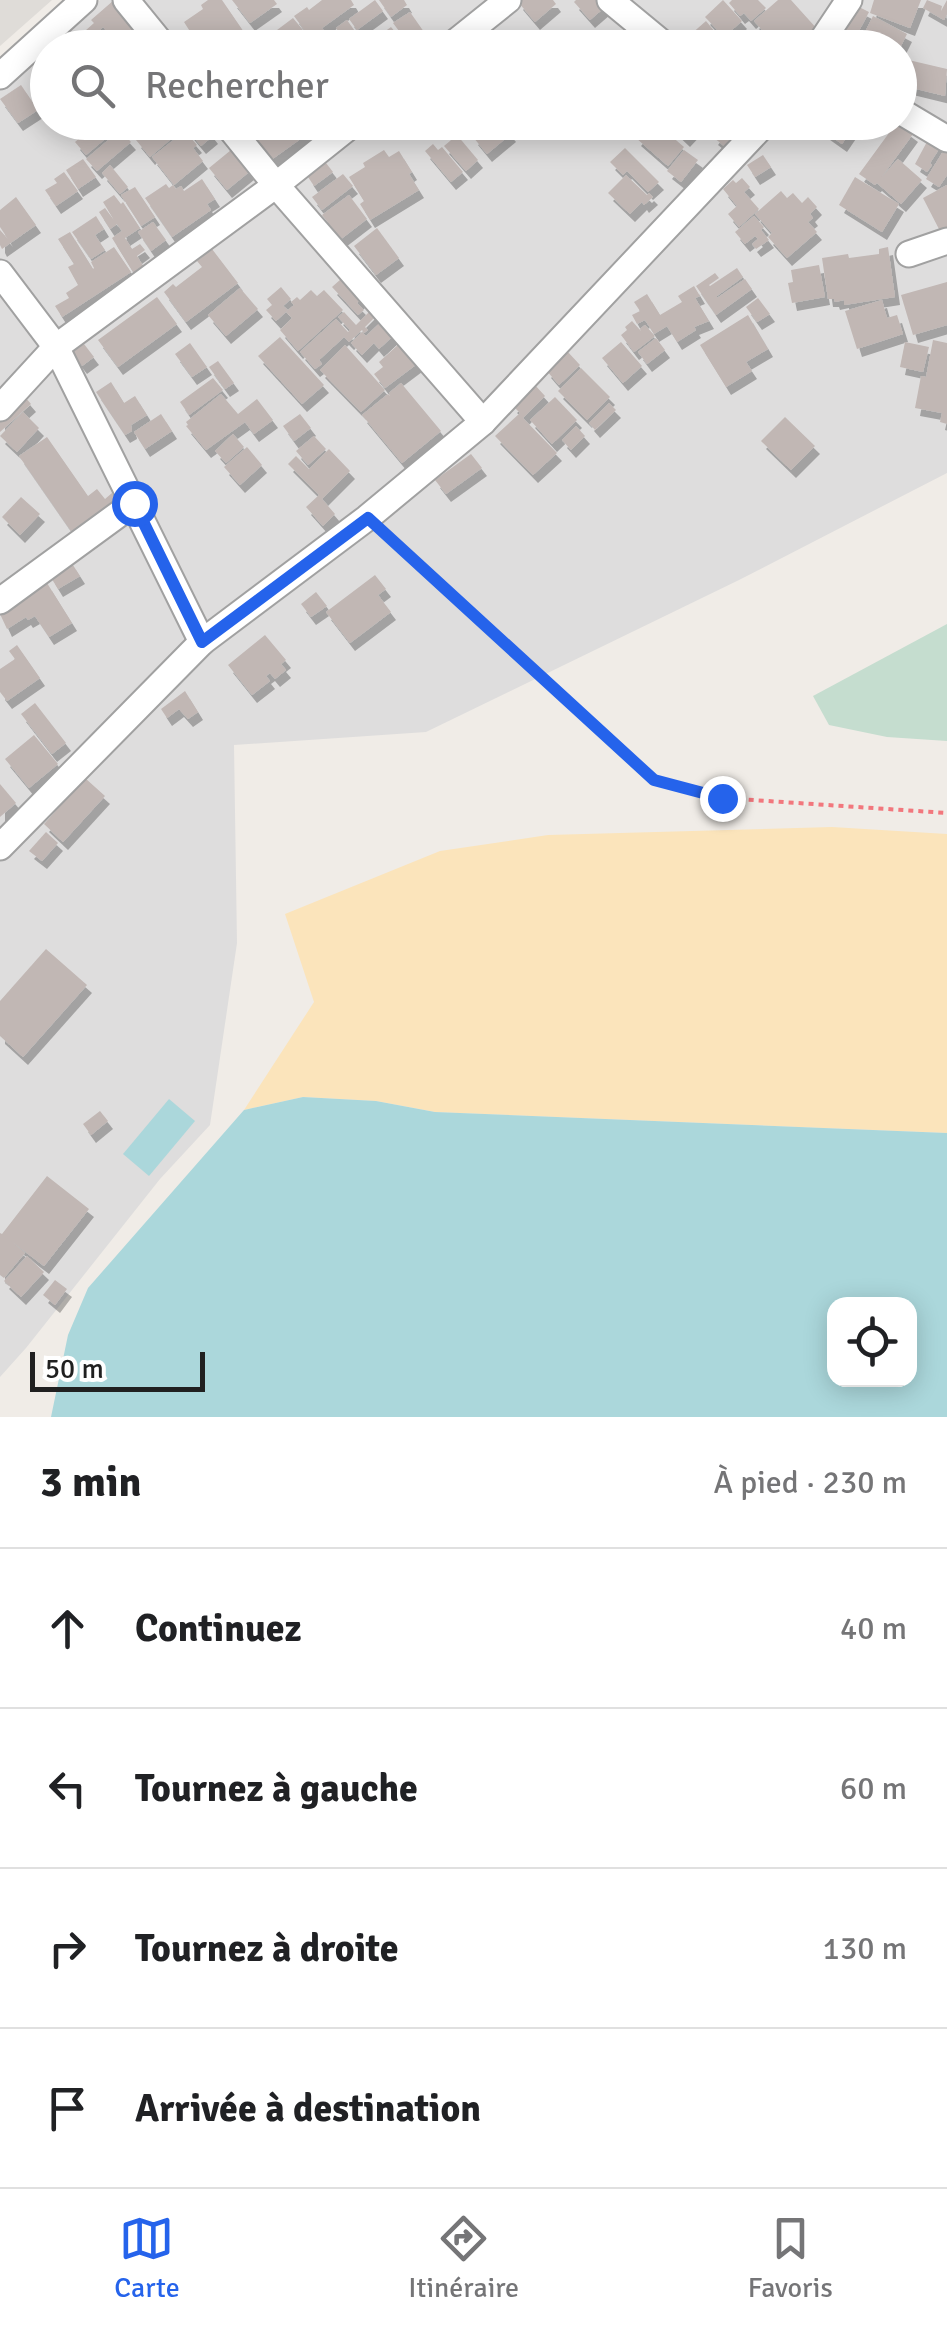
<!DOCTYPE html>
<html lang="fr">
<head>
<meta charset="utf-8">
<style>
  body { margin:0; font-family:Signika,sans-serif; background:#f2f2f2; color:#202124 }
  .controls { position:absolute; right:30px; bottom:30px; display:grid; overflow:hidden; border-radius:20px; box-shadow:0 5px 25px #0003 }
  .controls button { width:90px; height:90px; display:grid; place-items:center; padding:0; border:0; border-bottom:2px solid #e0e0e0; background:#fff; color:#202124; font:50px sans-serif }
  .scale { position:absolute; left:30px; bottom:25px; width:175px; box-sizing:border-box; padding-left:10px; border:5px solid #202020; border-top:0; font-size:28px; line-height:35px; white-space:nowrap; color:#202020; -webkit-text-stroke:8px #fff; paint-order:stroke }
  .stop { position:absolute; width:30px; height:30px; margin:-22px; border:8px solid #2563eb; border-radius:50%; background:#fff }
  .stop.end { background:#2563eb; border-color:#fff; box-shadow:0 2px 10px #0008 }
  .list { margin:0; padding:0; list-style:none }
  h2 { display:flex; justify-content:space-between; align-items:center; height:130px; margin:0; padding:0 40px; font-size:42px }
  h2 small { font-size:32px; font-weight:400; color:#757577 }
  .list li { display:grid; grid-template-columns:65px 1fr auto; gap:30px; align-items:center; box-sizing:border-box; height:160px; padding:0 40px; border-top:2px solid #e0e0e0 }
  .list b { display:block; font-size:38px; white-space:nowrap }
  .list em { font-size:32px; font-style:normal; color:#757577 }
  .icon { flex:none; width:55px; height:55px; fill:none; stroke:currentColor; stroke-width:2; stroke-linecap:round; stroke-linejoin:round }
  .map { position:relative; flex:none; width:947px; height:1417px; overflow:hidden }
  .search { position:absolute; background:#fff; box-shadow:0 5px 25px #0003; left:30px; right:30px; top:30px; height:110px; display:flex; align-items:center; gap:25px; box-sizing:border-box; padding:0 35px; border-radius:55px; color:#757577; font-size:38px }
  .sheet { height:770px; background:#fff }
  nav { display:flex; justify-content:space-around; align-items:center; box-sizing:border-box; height:140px; border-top:2px solid #e0e0e0; background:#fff; font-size:28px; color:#757577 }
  nav a { display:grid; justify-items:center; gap:5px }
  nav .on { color:#2563eb }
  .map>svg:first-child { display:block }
  .residential { fill:#dedddd; fill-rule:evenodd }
  .airport { fill:#dfdcd8 }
  .wetland { fill:#c5ddcf }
  .sand { fill:#fbe4bb }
  .water { fill:#abd7db; fill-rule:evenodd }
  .building { fill:#c1b7b4; filter:url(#shadow) }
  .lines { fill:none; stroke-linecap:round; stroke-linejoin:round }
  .minor-casing { stroke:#a1a1a1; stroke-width:29 }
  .path { stroke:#f2777d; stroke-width:4; stroke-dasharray:5 5; stroke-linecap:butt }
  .minor { stroke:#fff; stroke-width:25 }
  .route { stroke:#2563eb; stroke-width:12 }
</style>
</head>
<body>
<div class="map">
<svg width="947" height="1417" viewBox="0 0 947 1417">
  <defs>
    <filter id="shadow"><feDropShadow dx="5" dy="8" stdDeviation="0" flood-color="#0004"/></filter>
  </defs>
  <rect width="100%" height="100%" fill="#f0ece7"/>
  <!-- residential -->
  <path class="residential" d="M100,0h847v473l-208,107 -313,152 -192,13 3,198 -27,182 -50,54 -134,169 -26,29v-1291zM48,48h852v74h-852z"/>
  <!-- airport -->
  <path class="airport" d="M0,0h52l-52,46z"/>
  <!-- wetland -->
  <path class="wetland" d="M947,624v117l-60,-4 -58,-12 -16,-29z"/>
  <!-- sand -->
  <path class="sand" d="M832,827l115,7v299l-512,-21 -59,-11 -73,-4 -59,13 70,-108 -29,-88 155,-63 108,-16z"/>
  <!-- water -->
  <g class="water">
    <path d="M303,1097l73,4 59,11 512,21v284h-896l17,-82 20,-47 156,-178zM834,1304h76v76h-76z"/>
    <path d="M169,1099l26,22 -46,55 -26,-22z"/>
  </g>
  <!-- building -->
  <g class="building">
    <path d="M114,0l25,29 -19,17 -17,-19 -21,21h-24l15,-14 4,4 17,-15 -3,-3z"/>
    <path d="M208,0h14l26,38 4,-3 4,4 -11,9 -5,-5 -7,5h-43l-6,-10 7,-5 -7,-11 19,-13 -2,-4z"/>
    <path d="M232,0h42l3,4 -27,19z"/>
    <path d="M322,0h29l3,5 -32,23 14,20h-59l-8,-12 24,-18 20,24 -19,-26 13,-9 2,3z"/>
    <path d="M375,0l8,11 -26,19 -8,-11z"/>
    <path d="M379,0h25l3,5 -16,12z"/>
    <path d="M520,0h33l3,4 -21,18 -17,-20z"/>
    <path d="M576,0h23l6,7 -15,13 -16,-18z"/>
    <path d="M723,0l19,21 -18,16 -19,-20z"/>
    <path d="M732,0h26l8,8 -15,13 -7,-8 -4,3 -11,-13z"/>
    <path d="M778,0h13l27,30 -20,18h-22l-2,-3 4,-5 -4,-5 -4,4 -16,-18z"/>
    <path d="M874,0h47l-11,28 -40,-15z"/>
    <path d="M927,0l15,6 -1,5 6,-11v14l-3,6 -21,-12z"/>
    <path d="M859,7l10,5 -19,36h-11l-2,-2z"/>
    <path d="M410,12l14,20 -16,11 -15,-20z"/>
    <path d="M873,16l34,18 -7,14h-43z"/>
    <path d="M347,20l20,28h-17l-14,-20z"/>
    <path d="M706,21l20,24 -4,3h-22l-10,-13z"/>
    <path d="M391,27l15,18 -3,3h-31l-3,-5z"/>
    <path d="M900,58l47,11 -2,27 -45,-11z"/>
    <path d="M21,85l17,25 -20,13 -18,-24z"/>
    <path d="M98,122h15l5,6 -32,27 -11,-13z"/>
    <path d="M157,122h45l11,14 -12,10 -16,-19 -35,30 -14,-17z"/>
    <path d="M243,122h54l9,13 -35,25z"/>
    <path d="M491,122h10l10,12 -24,20 -14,-17z"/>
    <path d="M650,122h5l29,25 -16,19 -32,-28z"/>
    <path d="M667,122h34l-16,17z"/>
    <path d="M811,122h46l-15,22z"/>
    <path d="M897,122l16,12 -32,44 17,-19 24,21 -21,24 -24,-21 -2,2 -16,-11z"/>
    <path d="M724,123l12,9 -12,14 -11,-9z"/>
    <path d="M120,130l11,12 -34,29 -11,-12z"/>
    <path d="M185,131l12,14 -4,3 10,13 -29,24 -22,-28z"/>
    <path d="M457,135l21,25 -12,11 -22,-25z"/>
    <path d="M929,138l12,8 -11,17 2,2 -5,7 -12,-8z"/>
    <path d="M433,144l5,6 4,-3 21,25 -12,10 -26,-31z"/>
    <path d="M625,148l34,34 -11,10 -21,-21 -4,4 -13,-13z"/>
    <path d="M231,150l18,22 -22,18 -18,-22z"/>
    <path d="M384,150l5,7 10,-6 13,21 -3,2 10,16 -49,30 -10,-16 4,-3 -15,-24 16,-10 -2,-4z"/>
    <path d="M684,150l14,10 -17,22 -14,-11z"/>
    <path d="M944,150l3,2v23l-8,12 -13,-8z"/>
    <path d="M763,155l8,12 -16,10 -8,-12z"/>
    <path d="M83,159l13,18 -18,12 -12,-19z"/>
    <path d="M326,163l7,9 -19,14 -6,-9z"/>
    <path d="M110,165l18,22 -8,7 -18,-21z"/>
    <path d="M64,172l14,19 -22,15 -11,-16 12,-7 -3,-4z"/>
    <path d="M343,174l10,12 -31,24 -10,-13z"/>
    <path d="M626,175l21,20 2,-2 4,4 -9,8 -2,-3 -12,12 -22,-21z"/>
    <path d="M855,177l44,27 -17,28 -43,-27z"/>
    <path d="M742,178l8,9 -6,5 15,17 -20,18 -11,-13 9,-8 -14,-17 10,-9 3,3z"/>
    <path d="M202,179l13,20 -8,5 4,6 -39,27 -27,-39 21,-14 3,4 4,-3 3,4 5,-3 3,5z"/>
    <path d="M947,185v45l-6,3 -18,-35z"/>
    <path d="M135,187l20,30 -14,9 -20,-31z"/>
    <path d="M781,191l6,7 6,-5 9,10 6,-6 9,10 -7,7 3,4 -5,4 9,10 -30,26 -19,-21 4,-4 -17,-19z"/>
    <path d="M114,195l7,9 2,-2 17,26 -15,10 7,11 8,-5 5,6 -8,6 6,10 -10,6 -21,-34 10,-7 -5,-7 -7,5 -11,-17 6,-4 9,12 -11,-18z"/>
    <path d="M349,195l18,24 -26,20 -19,-24z"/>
    <path d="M16,197l20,28 -34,24 -2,-4v-15l8,9 -8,-12v-17z"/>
    <path d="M96,216l8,13 -9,6 10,15 -14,9 -19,-27z"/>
    <path d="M754,216l10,11 -3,3 8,10 -13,9 -4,-5 6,-5 -3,-3 -10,8 -10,-12z"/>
    <path d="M153,222l13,18 -15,11 -13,-19z"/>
    <path d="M377,228l22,30 -23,17 -22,-29z"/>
    <path d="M70,232l23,37 1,-1 -3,-6 23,-15 17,25 -69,45 -7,-11 14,-8 -3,-5 12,-8 -10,-18 6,-3 -16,-25z"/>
    <path d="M888,247l7,50 -51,8v-5l-9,2 -1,-3h-6l-6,-41 26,-4 1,4 30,-4v-5z"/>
    <path d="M212,249l26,34 -52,39 -22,-30 9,-8 3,3 26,-20 -5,-6z"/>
    <path d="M819,265l6,32 -33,6 -4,-20 5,-1 -2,-12z"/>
    <path d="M737,268l6,9 -26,19v2l28,-19 7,10 -36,26 -20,-29 19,-13 4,5 -10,7 1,1z"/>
    <path d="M341,279l20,20 -4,4 7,7 -6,5 -26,-28z"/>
    <path d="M947,282v43l-34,10 -12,-40z"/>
    <path d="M694,286l6,10 -5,2 14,23 -15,6 2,3 -19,12 -10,-16 -13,8 -9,-14 -8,4 -5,-9 8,-4 -6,-9 13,-8 13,21 22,-13 -4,-6z"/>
    <path d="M281,287l10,12 -8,7 5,4 -12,11 -10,-11 6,-5 -5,-6z"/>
    <path d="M240,288l18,21 -32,27 -18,-21z"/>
    <path d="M311,290l6,6 7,-6 19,20 -45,41 -18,-21 12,-12 -6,-6 8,-7 -3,-3 6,-5 3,3z"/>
    <path d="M157,297l20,27 -59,43 -20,-27z"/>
    <path d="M758,298l12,16 -13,8 -11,-15z"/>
    <path d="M882,300l5,18 10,-3 6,19 -46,15 -12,-38z"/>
    <path d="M370,311l5,6 -10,10 3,3 -4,3 -2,-3 -13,12 -5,-5 -25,23 3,4 -7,5 -15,-17 36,-33 12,13 2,-2 -12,-13 6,-5 12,13z"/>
    <path d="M748,315l20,34 -22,13 6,9 -26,16 -26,-42z"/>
    <path d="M632,321l9,10 -1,-2 5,-4 10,11 -21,16 -13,-17 6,-5 -2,-3z"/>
    <path d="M381,322l12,14 -14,13 -5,-6 -12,12 -11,-12 11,-11 4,4z"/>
    <path d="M280,337l44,48 -22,19 -44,-48z"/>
    <path d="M656,338l9,12 -18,14 -9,-12z"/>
    <path d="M933,340l14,3v81l-7,-2 2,-9 -27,-5 6,-32 5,1z"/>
    <path d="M621,342l21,24 -19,17 -21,-25z"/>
    <path d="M905,342l24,5 -6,25 -23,-5z"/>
    <path d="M190,343l17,24 -15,10 -17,-23z"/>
    <path d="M84,344l10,13 -12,9 -10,-13z"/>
    <path d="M399,344l18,20 -32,24 -11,-14 9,-7 -4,-5z"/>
    <path d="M345,345l40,45 -24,22 -41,-42z"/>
    <path d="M567,351l13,14 -21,20 -13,-15z"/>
    <path d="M218,361l16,22 -9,6 -16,-22z"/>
    <path d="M581,368l29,29 -23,23 -29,-29z"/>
    <path d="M213,378l10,12 -34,25 -9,-13z"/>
    <path d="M111,382l13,21 11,-7 12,19 -16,10 1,6 -7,4 -29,-43z"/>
    <path d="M401,383l40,48 -39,32 -40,-48 26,-21 2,2 -1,-3z"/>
    <path d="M534,384l11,12 -22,22 34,35 -24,22 -38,-39 25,-23 -8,-8z"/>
    <path d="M221,394l17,20 19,-15 16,21 -19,14 -9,-12 -39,28 -20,-24 2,-1 -2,-3z"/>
    <path d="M25,397l6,7 -31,28v-13z"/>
    <path d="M555,397l22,23 -25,24 -22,-24z"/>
    <path d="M609,403l7,7 -21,20 -6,-7z"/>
    <path d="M23,412l16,16 -22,24 -17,-16z"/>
    <path d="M161,414l11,17 -27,18 -11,-17z"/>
    <path d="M300,414l11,14 -17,13 -11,-15z"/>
    <path d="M785,417l30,29 -24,24 -30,-29z"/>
    <path d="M576,426l9,10 -14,14 -9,-10z"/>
    <path d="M233,434l11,13 -18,16 -11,-12z"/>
    <path d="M314,436l12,13 -18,16 -12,-14z"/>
    <path d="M47,437l41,59 9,-7 8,10 7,-6 4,6 -45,32 -52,-75z"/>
    <path d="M247,447l15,18 -22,20 -16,-18z"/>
    <path d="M329,449l21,22 -28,28 13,15 -12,12 -17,-19 13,-12 -31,-31 8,-8 13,13z"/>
    <path d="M471,454l11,14 -36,26 -11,-14z"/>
    <path d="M21,497l19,17 -20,21 -18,-18z"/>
    <path d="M71,562l9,14 -22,13 -8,-13z"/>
    <path d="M375,575l11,14 -8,6 13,17 -41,31 -24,-31z"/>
    <path d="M47,583l25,40 -23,14 -14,-21 -7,4 -2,-3 -19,12 -7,-15z"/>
    <path d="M316,592l11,14 -16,11 -10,-13z"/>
    <path d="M265,635l21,25 -5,4 5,6 -11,9 -5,-6 -4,3 4,5 -18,14 -24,-30z"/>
    <path d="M17,645l23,33 -33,23 -7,-9v-23l15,-10 -6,-8z"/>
    <path d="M185,691l13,21 -10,7 -9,-10 -12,9 -6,-9z"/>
    <path d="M35,703l31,40 -14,11 -31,-40z"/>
    <path d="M34,735l24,29 -29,24 -24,-29z"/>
    <path d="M85,778l20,18 -42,46 -19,-18z"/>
    <path d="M0,784l16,19 -16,14z"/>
    <path d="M46,832l12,11 -16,18 -13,-10z"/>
    <path d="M46,949l41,36 -64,72 -23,-21v-35z"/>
    <path d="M100,1111l8,10 -17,14 -8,-11z"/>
    <path d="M47,1176l42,33 -45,57 -33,-25 14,12 -21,25 -4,-3v-42l2,1z"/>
    <path d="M27,1256l17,16 -23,25 -17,-16z"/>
    <path d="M55,1280l12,9 -12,16 -12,-10z"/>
  </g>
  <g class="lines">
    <defs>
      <g id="minor">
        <path d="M126,0l39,48"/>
        <path d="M610,0l58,48"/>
        <path d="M448,48l60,-48"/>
        <path d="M817,48l32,-48"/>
        <path d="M0,76l84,-76"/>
        <path d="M900,111l47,28"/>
        <path d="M225,122l51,63 207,237"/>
        <path d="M909,254l38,-13"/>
        <path d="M0,273l56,74 146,295"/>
        <path d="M0,408l56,-61 220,-162 79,-63"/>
        <path d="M0,601l134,-98"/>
        <path d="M0,847l202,-205 165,-124 116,-96 283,-300"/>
      </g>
    </defs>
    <!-- minor casing -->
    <use href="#minor" class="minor-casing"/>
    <!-- path -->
    <path class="path" d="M386,535l267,244 69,19 225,15"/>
    <!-- minor -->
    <use href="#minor" class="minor"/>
  </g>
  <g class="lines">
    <!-- route -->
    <path class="route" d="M134,503l68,139 166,-124 286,262 68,18"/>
  </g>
</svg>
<div class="controls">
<button><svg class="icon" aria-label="locate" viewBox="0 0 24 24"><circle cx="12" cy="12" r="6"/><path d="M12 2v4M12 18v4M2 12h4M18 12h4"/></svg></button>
</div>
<div class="scale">50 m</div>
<div class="stop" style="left:134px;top:503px"></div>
<div class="stop end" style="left:722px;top:798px"></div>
<div class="search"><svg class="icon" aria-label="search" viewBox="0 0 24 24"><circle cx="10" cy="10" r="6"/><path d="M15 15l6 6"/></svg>Rechercher</div>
</div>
<section class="sheet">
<h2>3 min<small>À pied · 230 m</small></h2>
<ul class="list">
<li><svg class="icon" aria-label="ahead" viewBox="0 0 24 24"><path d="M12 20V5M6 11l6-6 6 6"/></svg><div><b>Continuez</b></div><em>40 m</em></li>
<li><svg class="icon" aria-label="left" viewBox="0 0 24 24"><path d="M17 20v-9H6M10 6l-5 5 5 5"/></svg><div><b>Tournez à gauche</b></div><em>60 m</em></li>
<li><svg class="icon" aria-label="right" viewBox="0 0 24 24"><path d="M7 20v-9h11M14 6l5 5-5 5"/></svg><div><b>Tournez à droite</b></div><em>130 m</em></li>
<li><svg class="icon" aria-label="arrive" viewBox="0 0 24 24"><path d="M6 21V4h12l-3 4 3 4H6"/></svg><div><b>Arrivée à destination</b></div></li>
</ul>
</section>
<nav>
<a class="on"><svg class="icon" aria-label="map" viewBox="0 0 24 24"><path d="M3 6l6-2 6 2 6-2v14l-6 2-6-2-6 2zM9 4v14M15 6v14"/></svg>Carte</a>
<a><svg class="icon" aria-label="directions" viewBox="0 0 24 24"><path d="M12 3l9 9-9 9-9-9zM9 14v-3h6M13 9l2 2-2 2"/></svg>Itinéraire</a>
<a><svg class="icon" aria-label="saved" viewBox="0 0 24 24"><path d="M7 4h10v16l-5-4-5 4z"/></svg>Favoris</a>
</nav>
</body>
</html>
